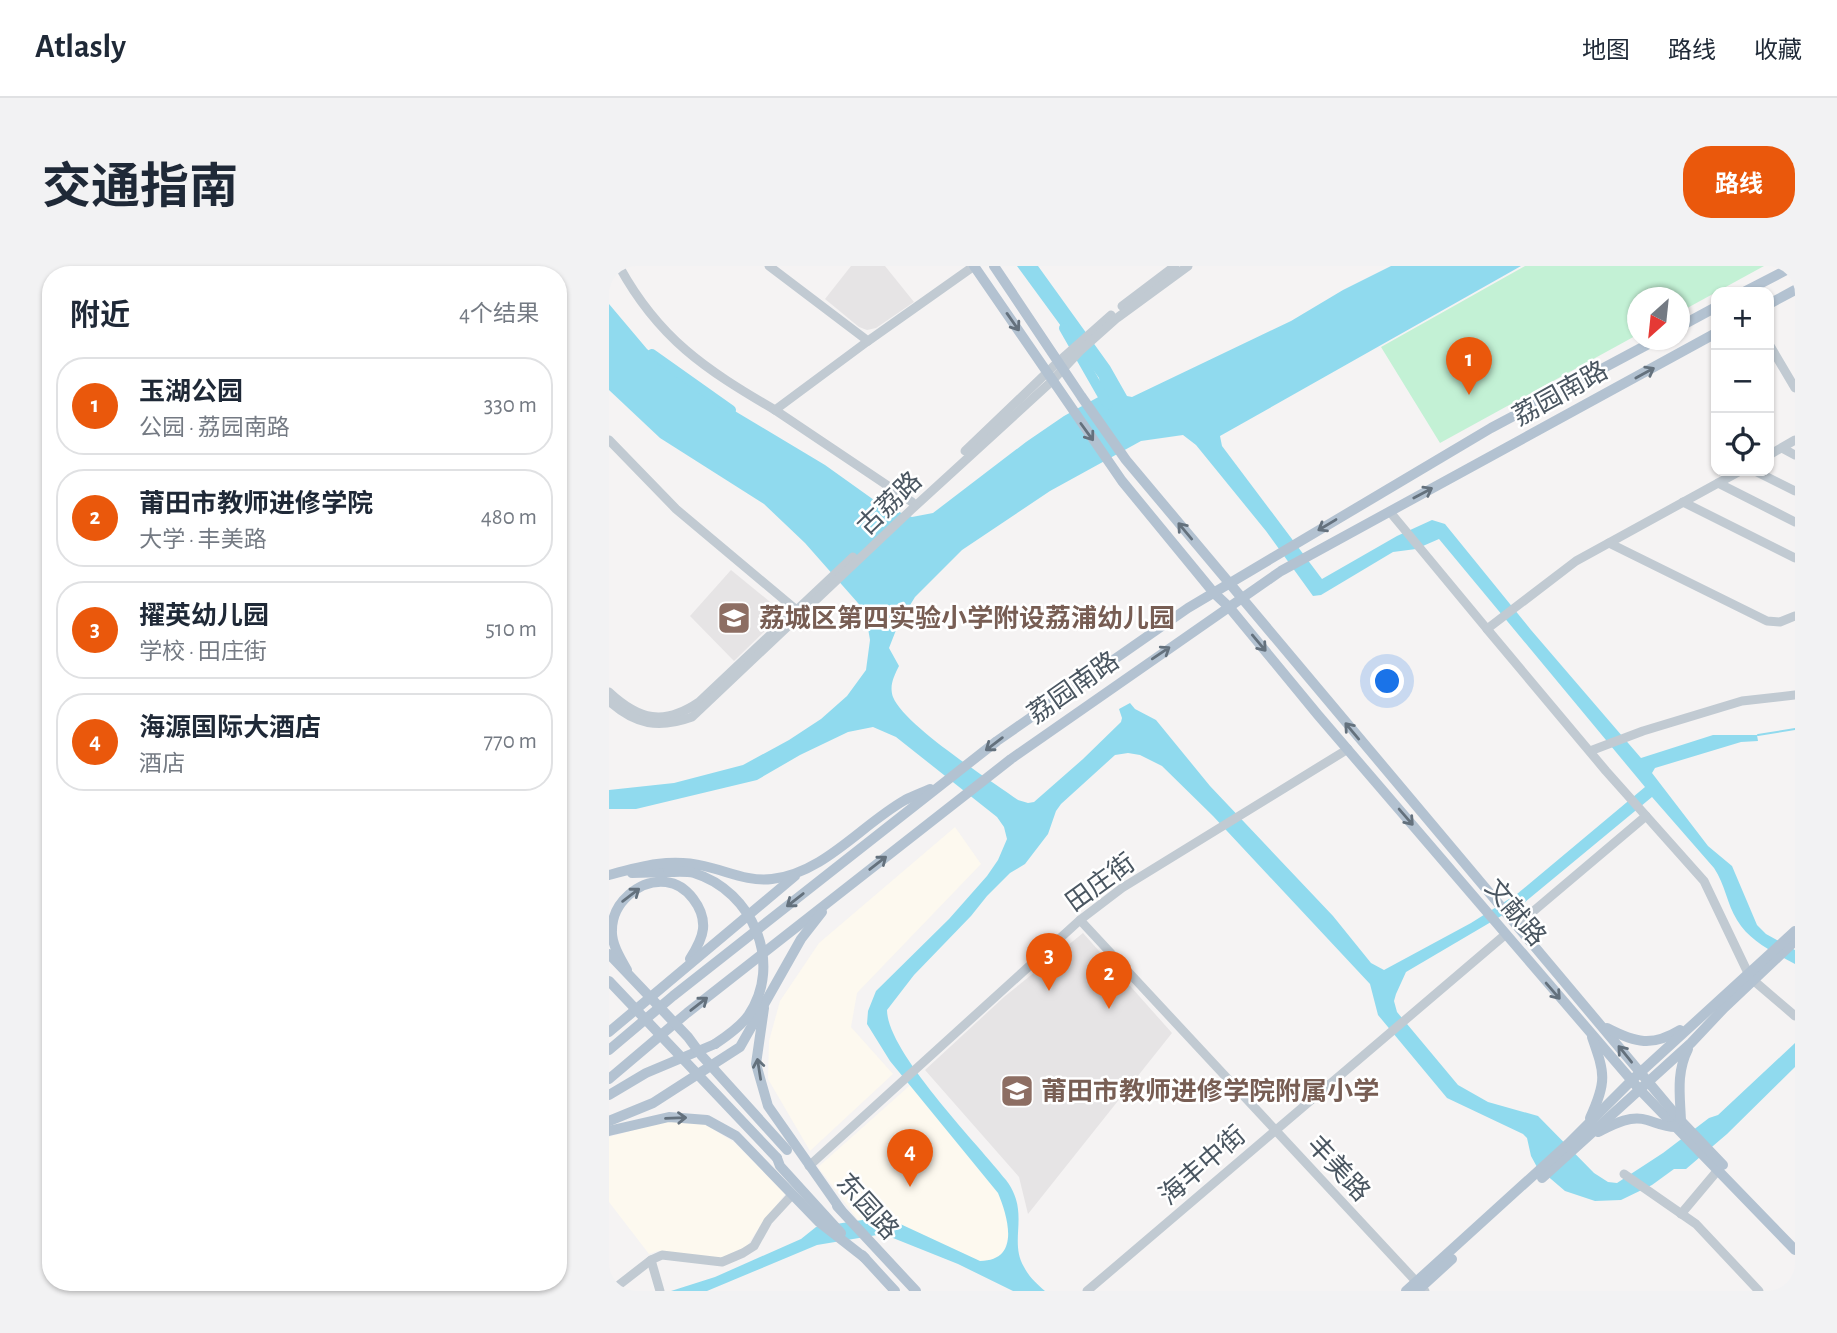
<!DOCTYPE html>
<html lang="zh">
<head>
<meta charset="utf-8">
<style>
  body { margin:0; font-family:"Alegreya Sans","Noto Sans SC",sans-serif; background:#f2f2f3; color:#1f2937 }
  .controls { position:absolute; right:21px; top:21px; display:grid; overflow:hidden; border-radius:14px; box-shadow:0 2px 5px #0004 }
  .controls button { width:63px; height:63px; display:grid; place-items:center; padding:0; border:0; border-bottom:2px solid #e0e1e3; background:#fff; color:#1f2937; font:35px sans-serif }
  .compass { position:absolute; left:1018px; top:21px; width:63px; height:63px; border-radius:50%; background:#fff; box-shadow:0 2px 5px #0004; rotate:207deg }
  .you { position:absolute; left:779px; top:416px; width:24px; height:24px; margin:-18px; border:5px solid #fff; border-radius:50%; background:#1a73e8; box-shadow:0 0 0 10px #1a73e833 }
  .badge { display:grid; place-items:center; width:46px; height:46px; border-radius:50%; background:#ea580c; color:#fff; font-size:23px; font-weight:700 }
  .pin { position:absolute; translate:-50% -58px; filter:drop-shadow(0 2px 4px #0008) }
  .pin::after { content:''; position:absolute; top:37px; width:24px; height:21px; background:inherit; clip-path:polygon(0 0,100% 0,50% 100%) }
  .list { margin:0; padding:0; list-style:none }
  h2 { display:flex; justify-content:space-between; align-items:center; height:91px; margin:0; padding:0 28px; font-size:30px }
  h2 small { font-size:23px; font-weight:400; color:#747a83 }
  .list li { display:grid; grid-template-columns:46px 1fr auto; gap:21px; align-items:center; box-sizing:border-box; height:98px; margin:0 14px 14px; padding:0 14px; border:2px solid #e0e1e3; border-radius:28px }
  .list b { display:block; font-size:26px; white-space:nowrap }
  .list p { margin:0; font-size:23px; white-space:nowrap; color:#747a83 }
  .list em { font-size:23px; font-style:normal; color:#747a83 }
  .icon { flex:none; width:38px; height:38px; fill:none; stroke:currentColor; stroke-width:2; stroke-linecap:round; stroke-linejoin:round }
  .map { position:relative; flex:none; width:1186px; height:1025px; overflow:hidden; border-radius:28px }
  header { display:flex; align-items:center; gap:42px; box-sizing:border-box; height:98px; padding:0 35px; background:#fff; border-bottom:2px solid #e0e1e3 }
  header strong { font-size:33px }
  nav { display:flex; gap:38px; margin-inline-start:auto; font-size:24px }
  .intro { display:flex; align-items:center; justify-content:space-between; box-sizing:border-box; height:168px; padding:0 42px }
  h1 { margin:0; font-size:49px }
  .button { padding:18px 32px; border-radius:28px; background:#ea580c; color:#fff; font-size:24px; font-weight:700 }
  main { display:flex; gap:42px; padding:0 42px }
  aside { flex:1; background:#fff; border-radius:28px; box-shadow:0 2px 5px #0004 }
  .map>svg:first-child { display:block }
  .commercial { fill:#fdf9ef }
  .education { fill:#e6e4e5 }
  .green { fill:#c3f1d5 }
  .water { fill:#90daee; fill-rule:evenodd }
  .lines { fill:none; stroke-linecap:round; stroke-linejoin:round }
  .stream { stroke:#90daee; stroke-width:2 }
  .river { stroke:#90daee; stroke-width:10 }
  .minor { stroke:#c1cad2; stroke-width:9 }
  .major { stroke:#b3c2d1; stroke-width:10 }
  .major-bridge { stroke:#b3c2d1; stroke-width:10 }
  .oneway { stroke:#64717d }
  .labels { text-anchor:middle; stroke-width:5; stroke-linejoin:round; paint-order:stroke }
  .street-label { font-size:26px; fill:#4a5661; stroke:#fff }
  .education-label { font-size:26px; font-weight:bold; fill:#785e54; stroke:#fff; text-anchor:start }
</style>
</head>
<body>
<header>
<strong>Atlasly</strong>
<nav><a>地图</a><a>路线</a><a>收藏</a></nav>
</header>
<div class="intro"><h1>交通指南</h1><a class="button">路线</a></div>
<main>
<aside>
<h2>附近<small>4个结果</small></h2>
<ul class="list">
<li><span class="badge">1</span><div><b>玉湖公园</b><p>公园 · 荔园南路</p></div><em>330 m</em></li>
<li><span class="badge">2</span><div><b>莆田市教师进修学院</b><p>大学 · 丰美路</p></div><em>480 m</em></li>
<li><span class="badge">3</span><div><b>擢英幼儿园</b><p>学校 · 田庄街</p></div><em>510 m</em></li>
<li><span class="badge">4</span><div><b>海源国际大酒店</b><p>酒店</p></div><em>770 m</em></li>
</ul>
</aside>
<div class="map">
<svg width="1186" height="1025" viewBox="0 0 1186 1025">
  <rect width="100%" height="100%" fill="#f5f3f3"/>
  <!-- commercial -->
  <g class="commercial">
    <path d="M346,561l26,37 -124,129 -6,34 42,47 -83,77 -42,-72 1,-38 11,-40 39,-58z"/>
    <path d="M308,813l98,134 -14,49 -15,5 -125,-43 -43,-57z"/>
    <path d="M89,854l37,23 50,51 -25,32 -13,20 -26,12 -63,-7 -9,3 -40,-52v-65l58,-16z"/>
  </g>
  <!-- education -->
  <g class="education">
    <path d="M242,0h34l29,36 -38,26 -9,2 -8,-3 -34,-28z"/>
    <path d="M122,304l44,36v15l-41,40 -44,-45z"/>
    <path d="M474,667l89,100 -144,181 -9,-37 -94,-107 79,-73z"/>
  </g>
  <!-- green -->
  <path class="green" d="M916,0h239l-84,46 -1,-14h-42v37l-197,108 -59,-96z"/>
  <!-- water -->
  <path class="water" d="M408,0h21l72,100 17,30 5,1 159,-76 52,-31 48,-24h130l-301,170 2,10 100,133 75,-43 35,-16 13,4 86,106 110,128 72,-23h44l1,6 -17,1 -86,26 -3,5 56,73 24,20 25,59 9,9 29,16v14c-21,-12 -45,-22 -58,-44 -10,-16 -12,-36 -23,-52l-62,-71 -127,105 -119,70 -10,22 -2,7 3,11 61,73 30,17 50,14 56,57 14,9 9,1 46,-30 46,-35 9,-3 77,-72v24l-68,67 -41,35h-12l-22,16 -31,15 -26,1 -30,-10 -28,-24 -6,-11 -4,-18 -4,-4 -76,-36 -69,-83 -8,-31 -157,-168 -51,-50 -22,-11 -12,-2 -13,2 -54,49 -5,7 -8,23 -23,30 -15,9 -23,23 -16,20 -57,59 -27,35c0,42 91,134 119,170 25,33 2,60 18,87 5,10 13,17 21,24h-32l-55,-27 -75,-30 -66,11 -110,46h-36l44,-14 86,-38 15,-12 53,-8 15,-1 12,4 84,39c41,0 28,-44 18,-68l-108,-132 -23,-37 1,-13 8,-20 73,-72 38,-43 11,-16 9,-21 -3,-12 -7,-10 -101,-80 -23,-10 -25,5 -48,23 -43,25 -121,29h-27v-19l65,-7 69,-18 46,-25 32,-21 26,-23 19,-26 4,-30 -5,-29 -60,-68 -41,-39 -104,-66 -51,-48v-86l38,45 41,34 137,82 56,40 31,12 21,-4 93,-71 38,-26 38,-21 -3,-17zM574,169l13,10 70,86 47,65 8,-1 72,-43 23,-3 23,-10 206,248 -128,107 -46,29 -87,47 -13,-7 -38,-47 -123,-130 -54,-66 -21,-11 -5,-6 -11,6 3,9 -1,4 -38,37 -49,43 -6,1 -10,-3c-28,-20 -113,-74 -125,-103 -4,-11 1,-21 6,-31l-10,-18 9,-23 17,-28 47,-47 88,-59 91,-50z"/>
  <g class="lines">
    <!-- stream -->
    <path class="stream" d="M1149,469l37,-6"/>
    <!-- river -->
    <g class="river">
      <path d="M455,62l44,77"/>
      <path d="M43,88l79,56"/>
    </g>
    <!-- minor -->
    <g class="minor">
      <path d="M10,0c40,73 86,103 156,144l93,-69"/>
      <path d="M160,0l99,75 106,-75"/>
      <path d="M513,40l53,-40"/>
      <path d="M1160,78l26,44"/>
      <path d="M166,144l137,92"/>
      <path d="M0,174l67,69 124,104"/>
      <path d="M1173,182l13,7"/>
      <path d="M356,185l93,-89 53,-47"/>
      <path d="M1160,189l26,-15"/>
      <path d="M1146,205l40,20"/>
      <path d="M1109,217l77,39"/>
      <path d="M1074,236l112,56"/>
      <path d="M781,246l97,117 89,-68 164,-90"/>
      <path d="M1000,277l158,78 13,1 15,-6"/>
      <path d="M878,363l119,142 98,110 44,92"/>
      <path d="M0,426c30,28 55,34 90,10l154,-145"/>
      <path d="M0,435c26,24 50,28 83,16l220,-208 140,-128 28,-30 37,-33 71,-52"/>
      <path d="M981,485l53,-20 99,-30 53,-6"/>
      <path d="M471,654l345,371"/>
      <path d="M908,659l129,-109"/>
      <path d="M1144,714l42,36"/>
      <path d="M200,900l271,-246 42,-32 226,-139"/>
      <path d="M1015,908l72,50 63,67"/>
      <path d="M1072,948l37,-44"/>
      <path d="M0,1023l6,-1 36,-28"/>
      <path d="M51,1025l-9,-31 11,-5 60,7 21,-9 11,-7 14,-25 24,-26"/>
      <path d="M478,1025l419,-357"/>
    </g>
    <!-- major -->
    <g class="major">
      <path d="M365,0l148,215 92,112 15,14 89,108 321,374 156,161"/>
      <path d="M385,0l87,130 45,64 555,661 42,44"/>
      <path d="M1135,26l50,-26"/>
      <path d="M1160,38l26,-14"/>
      <path d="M1070,61l37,-20"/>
      <path d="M23,607l36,-1"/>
      <path d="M0,609c33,-9 61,-17 95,-9 23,5 44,16 68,13 52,-6 89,-54 133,-79 8,-4 16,-7 25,-11"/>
      <path d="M18,704c-7,-12 -16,-27 -15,-40 0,-27 27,-51 54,-48 21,2 39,27 37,47 -1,10 -8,22 -13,30"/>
      <path d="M155,742l-8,56 12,42 73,104"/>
      <path d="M998,762c29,15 45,19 73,2"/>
      <path d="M0,766l186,-156"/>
      <path d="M0,784l64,-54 324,-255 191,-133 303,-180 165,-88"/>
      <path d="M0,813l78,-66 324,-254 270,-188 435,-238"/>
      <path d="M0,829l37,-22 69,-29"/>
      <path d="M981,852c17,-37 15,-44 2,-81"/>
      <path d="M0,855l44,-18 87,-56 61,-108 21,-27"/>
      <path d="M1072,855c-1,-26 -5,-48 7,-72"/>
      <path d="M0,865l60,-14 38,3 29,16 83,86 46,36"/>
      <path d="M989,866c16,-8 32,-17 49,-12 10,3 18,7 28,7"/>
      <path d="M168,892l3,8 61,67"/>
      <path d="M933,912l149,-135 33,-35 71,-67"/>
      <path d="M228,940l79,85"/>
      <path d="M253,989l33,36"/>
      <path d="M797,1025l162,-147 64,-64 163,-149"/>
      <path d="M808,1025l35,-32"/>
    </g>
    <!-- major-bridge -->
    <g class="major-bridge">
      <path d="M59,606c8,0 18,-1 26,1 59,18 90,91 54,143 -8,11 -21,20 -33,28"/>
      <path d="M0,688l79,83 14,19 85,94"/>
      <path d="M0,715l168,177"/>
    </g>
  </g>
  <!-- one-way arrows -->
  <defs><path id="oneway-shaft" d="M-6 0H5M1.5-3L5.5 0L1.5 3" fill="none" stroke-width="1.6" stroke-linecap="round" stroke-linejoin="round" transform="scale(1.75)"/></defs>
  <g class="oneway">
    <use href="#oneway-shaft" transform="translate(404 56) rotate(55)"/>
    <use href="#oneway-shaft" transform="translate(1036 107) rotate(-29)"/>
    <use href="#oneway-shaft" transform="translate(478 166) rotate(54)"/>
    <use href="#oneway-shaft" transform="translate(814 227) rotate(-28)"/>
    <use href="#oneway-shaft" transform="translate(718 259) rotate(149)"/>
    <use href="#oneway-shaft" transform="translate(576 265) rotate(-130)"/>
    <use href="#oneway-shaft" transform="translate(650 377) rotate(50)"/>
    <use href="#oneway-shaft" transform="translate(552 387) rotate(-34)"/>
    <use href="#oneway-shaft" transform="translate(743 465) rotate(-130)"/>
    <use href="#oneway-shaft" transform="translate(385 478) rotate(143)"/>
    <use href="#oneway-shaft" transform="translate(797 551) rotate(49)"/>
    <use href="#oneway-shaft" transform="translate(269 597) rotate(-38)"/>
    <use href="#oneway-shaft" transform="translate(22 629) rotate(-37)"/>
    <use href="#oneway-shaft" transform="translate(186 634) rotate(142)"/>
    <use href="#oneway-shaft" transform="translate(944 725) rotate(49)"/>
    <use href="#oneway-shaft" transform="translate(90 738) rotate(-38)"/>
    <use href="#oneway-shaft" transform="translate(1016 788) rotate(-129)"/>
    <use href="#oneway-shaft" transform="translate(150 803) rotate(-99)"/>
    <use href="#oneway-shaft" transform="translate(67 852) rotate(-2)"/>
  </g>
  <!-- icons -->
  <defs>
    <symbol id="school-square" viewBox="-11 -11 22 22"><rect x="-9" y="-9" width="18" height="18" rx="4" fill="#8d6e63" stroke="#fff"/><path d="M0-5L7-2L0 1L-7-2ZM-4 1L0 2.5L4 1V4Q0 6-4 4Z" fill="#fff"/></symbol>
  </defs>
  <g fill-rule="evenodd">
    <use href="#school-square" x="106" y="333" width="38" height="38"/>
    <use href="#school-square" x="389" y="806" width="38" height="38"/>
  </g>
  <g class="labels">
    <!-- street labels -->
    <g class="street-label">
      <text transform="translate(951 127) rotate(-29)" y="9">荔园南路</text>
      <text transform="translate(280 237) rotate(-44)" y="9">古荔路</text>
      <text transform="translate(464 421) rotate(-35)" y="9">荔园南路</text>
      <text transform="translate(491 616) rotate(-36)" y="9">田庄街</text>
      <text transform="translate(907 646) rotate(50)" y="9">文献路</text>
      <text transform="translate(593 899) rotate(-41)" y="9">海丰中街</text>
      <text transform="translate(730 902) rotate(47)" y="9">丰美路</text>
      <text transform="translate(259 940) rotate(48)" y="9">东园路</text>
    </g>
    <!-- education labels -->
    <g class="education-label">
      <text x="150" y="361">荔城区第四实验小学附设荔浦幼儿园</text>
      <text x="432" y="834">莆田市教师进修学院附属小学</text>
    </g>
  </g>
</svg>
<div class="controls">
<button>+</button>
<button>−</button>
<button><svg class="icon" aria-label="locate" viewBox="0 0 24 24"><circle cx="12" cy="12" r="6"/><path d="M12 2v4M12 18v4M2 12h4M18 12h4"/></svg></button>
</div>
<svg class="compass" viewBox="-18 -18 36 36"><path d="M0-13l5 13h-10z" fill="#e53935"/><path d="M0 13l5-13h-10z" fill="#747a83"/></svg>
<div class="you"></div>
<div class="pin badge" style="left:860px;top:129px">1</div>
<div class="pin badge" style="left:500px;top:743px">2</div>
<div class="pin badge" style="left:440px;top:725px">3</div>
<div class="pin badge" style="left:301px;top:921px">4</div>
</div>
</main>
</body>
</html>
